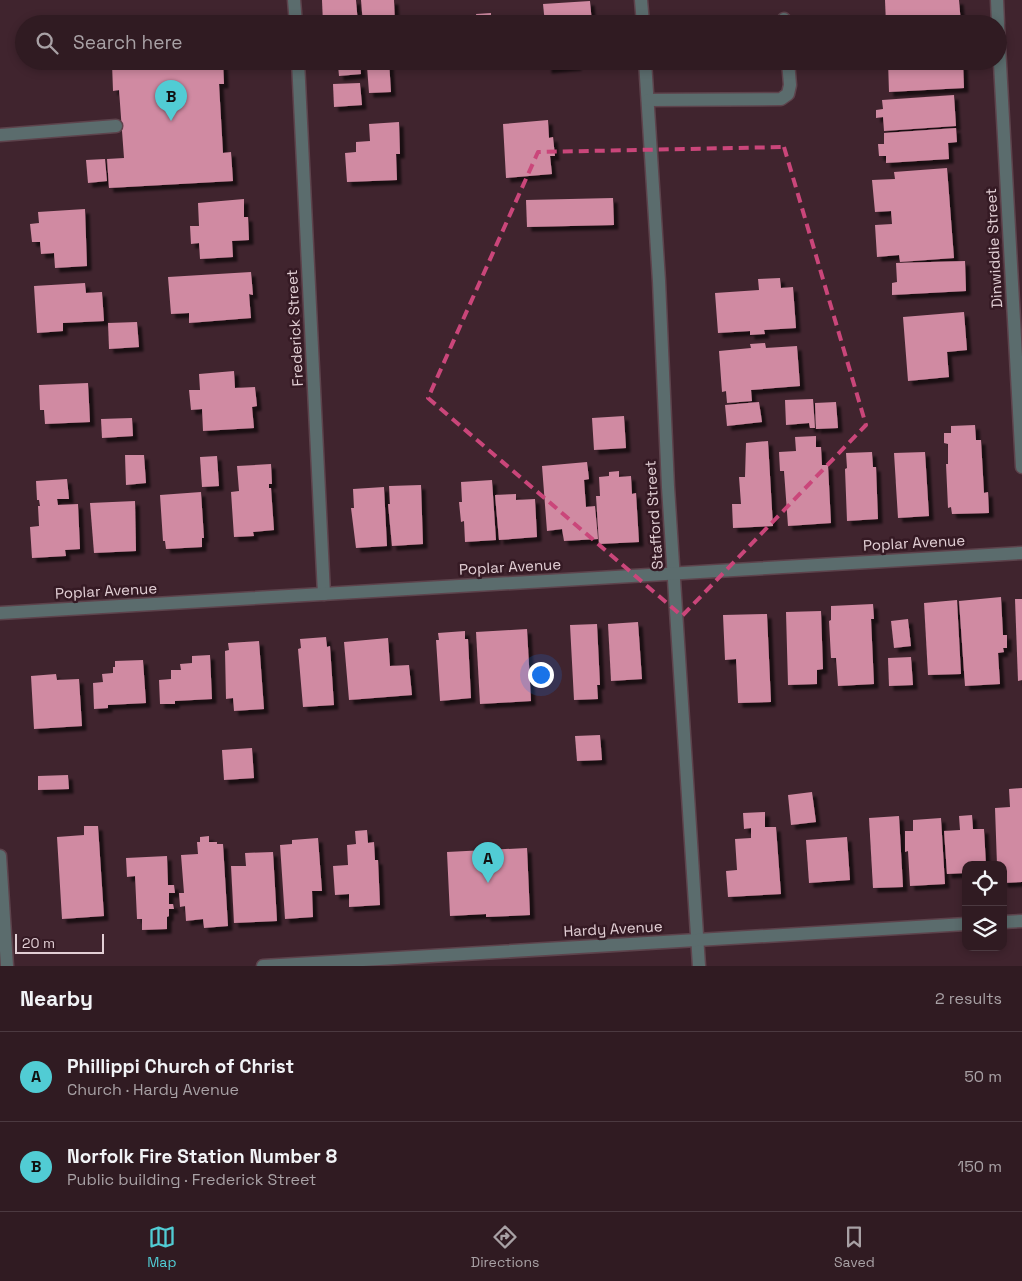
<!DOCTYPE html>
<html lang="en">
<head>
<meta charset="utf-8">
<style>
  body { margin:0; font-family:"Space Grotesk",sans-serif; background:#3c282f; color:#f1f3f6 }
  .controls { position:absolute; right:15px; bottom:15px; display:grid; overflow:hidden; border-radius:10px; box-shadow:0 2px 8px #0003 }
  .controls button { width:45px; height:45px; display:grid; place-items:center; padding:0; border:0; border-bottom:1px solid #4b3940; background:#301b22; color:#f1f3f6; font:25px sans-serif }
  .scale { position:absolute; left:15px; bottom:12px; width:89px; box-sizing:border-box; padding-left:5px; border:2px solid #e2cfd5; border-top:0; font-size:14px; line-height:18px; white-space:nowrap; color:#e2cfd5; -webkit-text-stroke:4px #351a24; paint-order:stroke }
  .you { position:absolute; left:540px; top:674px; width:18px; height:18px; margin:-12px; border:4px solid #fff; border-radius:50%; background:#1a73e8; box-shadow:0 0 0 8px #1a73e833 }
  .badge { display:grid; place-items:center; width:32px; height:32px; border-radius:50%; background:#51ccd4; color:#111; font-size:16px; font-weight:700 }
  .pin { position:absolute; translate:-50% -41px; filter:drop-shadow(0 1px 2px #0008) }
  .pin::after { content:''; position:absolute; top:26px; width:18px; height:15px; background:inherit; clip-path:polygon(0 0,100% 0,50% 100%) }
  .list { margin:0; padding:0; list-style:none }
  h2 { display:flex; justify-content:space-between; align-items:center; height:65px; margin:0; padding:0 20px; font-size:21px }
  h2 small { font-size:16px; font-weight:400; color:#a8a1a5 }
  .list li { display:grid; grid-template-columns:32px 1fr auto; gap:15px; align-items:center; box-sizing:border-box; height:90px; padding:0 20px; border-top:1px solid #4b3940 }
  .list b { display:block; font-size:19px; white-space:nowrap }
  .list p { margin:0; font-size:16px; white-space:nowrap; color:#a8a1a5 }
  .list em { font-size:16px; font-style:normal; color:#a8a1a5 }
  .icon { flex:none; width:28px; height:28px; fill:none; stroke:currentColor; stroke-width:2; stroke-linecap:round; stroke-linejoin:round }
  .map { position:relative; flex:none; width:1022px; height:966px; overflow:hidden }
  .search { position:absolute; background:#301b22; box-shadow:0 2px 8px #0003; left:15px; right:15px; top:15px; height:55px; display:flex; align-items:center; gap:12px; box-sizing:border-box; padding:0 18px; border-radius:28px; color:#a8a1a5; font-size:19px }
  .sheet { height:245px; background:#301b22 }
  nav { display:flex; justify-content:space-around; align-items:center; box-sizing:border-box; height:70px; border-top:1px solid #4b3940; background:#301b22; font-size:14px; color:#a8a1a5 }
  nav a { display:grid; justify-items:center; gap:2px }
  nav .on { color:#51ccd4 }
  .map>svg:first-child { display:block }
  .building { fill:#d08aa2; filter:url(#shadow) }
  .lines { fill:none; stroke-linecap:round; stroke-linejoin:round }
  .minor-casing { stroke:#5d434c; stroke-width:15 }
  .minor { stroke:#5b6c6d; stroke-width:12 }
  .marked { fill:none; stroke:#ca467a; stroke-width:4; stroke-dasharray:10 6; stroke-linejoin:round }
  .labels { text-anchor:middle; stroke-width:5; stroke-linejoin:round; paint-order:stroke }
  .street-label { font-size:15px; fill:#e2cfd5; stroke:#351a24 }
</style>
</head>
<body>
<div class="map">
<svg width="1022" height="966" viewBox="0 0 1022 966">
  <defs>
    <filter id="shadow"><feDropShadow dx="4.5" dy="4.5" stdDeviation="1" flood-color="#0009"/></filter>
  </defs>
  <rect width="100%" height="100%" fill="#40242e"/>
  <!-- building -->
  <g class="building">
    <path d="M322,0h34l2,24h-35z"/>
    <path d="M361,0h33l1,24h-32z"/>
    <path d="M885,0h74l2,24h-75z"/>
    <path d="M590,1l2,22 -47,1 -2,-20z"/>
    <path d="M491,13v7l16,-1 1,5h-47v-3l16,-1 -1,-6z"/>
    <path d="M138,61h85l1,23h-5l4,69 8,-1 2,29 -124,7 -2,-29 17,-1 -5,-68 -6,1 -1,-28z"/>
    <path d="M331,61h29l1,13 -22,2 -1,-11h-7z"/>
    <path d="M372,61h17l2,31 -22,1 -2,-27h6z"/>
    <path d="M547,61h30v5l-30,3z"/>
    <path d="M888,61h75l1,27 -75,4z"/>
    <path d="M360,83l2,22 -28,2 -1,-23z"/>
    <path d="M954,95l2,31 -72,5 -1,-14 -7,1v-8l7,-1 -1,-9z"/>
    <path d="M548,120l1,18 4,-1 2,19h-5l2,18 -46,4 -3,-54z"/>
    <path d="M399,122l1,32h-4l1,26 -50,2 -2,-29 11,-1v-10l14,-1 -1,-17z"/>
    <path d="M956,128l1,14 -9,1 1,16 -63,4v-7h-7l-1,-12h6v-11z"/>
    <path d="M105,159l2,22 -19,2 -2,-23z"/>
    <path d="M947,168l7,90 -54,4 -1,-7 -22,2 -2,-32 17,-1 -1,-13 -16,1 -3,-32 23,-1 -1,-7z"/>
    <path d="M613,198l1,27 -87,2 -1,-27z"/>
    <path d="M244,199v18h4l1,23 -17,1 1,16 -33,2 -1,-16 -8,1 -1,-18h9l-1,-23z"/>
    <path d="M85,209l2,57 -32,2 -1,-15 -13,1 -1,-12h-8l-2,-18 9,-1 -1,-11z"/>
    <path d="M965,261l1,30 -74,4v-12l5,-1 -1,-19z"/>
    <path d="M251,272l2,23 -4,-1 2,24 -62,5v-10l-18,1 -3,-37z"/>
    <path d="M780,278l1,10 12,-1 3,41 -32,2 1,4 -15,1v-4l-32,2 -3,-40 44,-3 -1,-11z"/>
    <path d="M85,283l1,10 16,-1 2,29 -41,2v8l-26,2 -3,-47z"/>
    <path d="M964,312l3,38 -20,2 2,25 -41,4 -5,-64z"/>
    <path d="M137,322l2,25 -30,2 -1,-26z"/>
    <path d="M765,343l1,5 31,-2 3,40 -49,4 1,11 -25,2 -1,-12 -4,1 -3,-41 32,-3 -1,-4z"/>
    <path d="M234,371l1,17 20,-1 2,19 -5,1 2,21 -51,3 -1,-22 -11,1 -2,-20h11l-1,-16z"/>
    <path d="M88,383l2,39 -45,2 -1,-14h-4l-1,-25z"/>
    <path d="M813,399l2,29h-5l-1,-5 -23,2 -1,-25z"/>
    <path d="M759,402l3,20 -35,4 -2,-21z"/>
    <path d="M836,402l2,26 -22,1 -1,-26z"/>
    <path d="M624,416l2,32 -32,2 -2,-32z"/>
    <path d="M132,418l1,18 -31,2 -1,-19z"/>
    <path d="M975,425l1,15h5l3,53 4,-1 1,21 -37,1 -1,-7 -3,1 -2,-44h2v-20l-4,-1v-10h7v-7z"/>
    <path d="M816,436v11h5l1,18h6l3,58 -43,3 -4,-55h-4l-1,-19 17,-1 -1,-14z"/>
    <path d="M768,441l5,85 -40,2 -1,-24h9l-2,-27h6l1,-34z"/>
    <path d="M872,452l1,15h3l2,52 -31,2 -2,-52 2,-1 -1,-15z"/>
    <path d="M925,452l4,64 -31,2 -4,-65z"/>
    <path d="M125,455h19l2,28 -20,2z"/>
    <path d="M217,456l2,30 -17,1 -2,-30z"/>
    <path d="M587,462l2,17 -5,1 2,27 9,-1 3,33 -34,2 -2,-12 -15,2 -5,-65z"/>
    <path d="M271,464l1,20h-3v4h2l3,42 -21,2 1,4 -20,1 -3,-45 8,-1 -2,-25z"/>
    <path d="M619,471v6l12,-1 1,18 4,-1 3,49 -40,2 -3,-48h4l-1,-19 10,-1v-4z"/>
    <path d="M67,479l2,20h-12l1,6 20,-1 2,45 -15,1 1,6 -34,2 -2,-31 9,-1 -1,-20h2l-1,-6h-2l-1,-19z"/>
    <path d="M492,480l4,60 -31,2 -1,-21 -3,1 -2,-20h3l-1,-20z"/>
    <path d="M421,485l2,59 -31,2 -4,-42h2l-1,-18z"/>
    <path d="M384,487l3,59 -31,2 -5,-40h3l-1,-19z"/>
    <path d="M201,492l3,46h-2v9l-36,2 -1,-8h-2l-3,-46z"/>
    <path d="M516,494v6l19,-1 2,38 -38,3 -4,-45z"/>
    <path d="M135,501l1,50 -42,2 -4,-50z"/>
    <path d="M1001,597l2,38h4v13h-4l1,4 -6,1 2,31 -35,2 -6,-85z"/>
    <path d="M1015,599h7v81l-4,1z"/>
    <path d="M957,600l4,74 -33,1 -4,-72z"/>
    <path d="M873,604l1,15h-3l3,65 -36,2 -2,-28h-5l-2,-37 2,-1v-14z"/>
    <path d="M821,611l2,58 -6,1v14l-29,1 -2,-73z"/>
    <path d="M767,614l4,88 -33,1 -2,-44 -11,1 -2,-45z"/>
    <path d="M908,619l3,27 -17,2 -3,-27z"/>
    <path d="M638,622l4,57 -31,2 -3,-57z"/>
    <path d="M597,624l3,61h-3l1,14 -24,1 -4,-75z"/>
    <path d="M527,629l4,72 -51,3 -4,-72z"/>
    <path d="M465,631v8h3l3,59 -31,3 -4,-61h3l-1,-7z"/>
    <path d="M326,637l1,10 3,-1 4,59 -31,2 -5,-58 3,-1 -1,-9z"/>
    <path d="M388,638l2,28 19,-1 3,30 -63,5 -5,-58z"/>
    <path d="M259,641l5,68 -30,2 -1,-13 -7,1 -1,-48 4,-1 -1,-7z"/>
    <path d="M210,655l2,44 -37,2v3h-15l-1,-24 12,-1v-9h10l-1,-6 12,-1v-7z"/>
    <path d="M911,657l2,28 -24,1 -1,-28z"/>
    <path d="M143,660l3,43 -38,2v3l-14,1 -1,-26 10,-1 -1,-8 11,-1v-6h2v-6z"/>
    <path d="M56,674l1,6 22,-1 3,47 -48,3 -3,-53z"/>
    <path d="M600,735l2,25 -25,1 -2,-25z"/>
    <path d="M252,748l2,30 -30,2 -2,-30z"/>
    <path d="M68,775l1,14 -31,1v-14z"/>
    <path d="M1022,788v94l-19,1v-18h-6l-2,-57 15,-1 -1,-18z"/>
    <path d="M812,792l4,30 -25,3 -3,-30z"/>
    <path d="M765,812v15h11l5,67 -53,3 -2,-26 11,-1 -2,-31 16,-1v-10l-7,1 -1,-16z"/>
    <path d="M972,815l1,14h11l2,36h-20v8l-19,1 -3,-43 16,-1 -1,-14z"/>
    <path d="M899,816l4,71 -30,1 -4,-70z"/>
    <path d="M941,818l4,66 -35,2 -2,-35 -3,1v-21h8v-11z"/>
    <path d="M84,826h14l6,90 -42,3 -5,-82 27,-2z"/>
    <path d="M367,830l1,13 6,-1 1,18h3l2,45 -31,2v-13l-14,1 -2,-29 15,-1 -1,-20 9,-1 -1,-13z"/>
    <path d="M209,836v6h8v2h6l5,82 -24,2 -1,-9 -17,2 -1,-15 -5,1 -1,-14h5l-3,-38 17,-1 -1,-12h3v-5z"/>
    <path d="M847,837l3,43 -41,3 -3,-43z"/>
    <path d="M318,838l4,53h-10l1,26 -28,2 -5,-74 12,-1v-4z"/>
    <path d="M527,848l3,67 -44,2v-3l-36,2 -3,-64z"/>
    <path d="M273,852l4,69 -43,2 -3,-57h15l-1,-13z"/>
    <path d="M167,856l1,29h6l1,8h-6v11h4l1,5h-5v7l-2,1v12l-25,1v-11h-5l-2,-43 -8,1 -1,-19z"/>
  </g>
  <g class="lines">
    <defs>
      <g id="minor">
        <path d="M294,0l2,24"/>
        <path d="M641,0l2,24"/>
        <path d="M997,0l1,24"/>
        <path d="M784,19l1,5"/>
        <path d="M998,27l24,440"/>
        <path d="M298,61l26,533"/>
        <path d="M645,61l14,220 9,206 31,479"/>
        <path d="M648,100l133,-1 7,-5 2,-9 -2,-24"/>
        <path d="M0,135l116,-9"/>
        <path d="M0,613l1022,-60"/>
        <path d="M0,856l7,110"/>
        <path d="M1003,922l19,-1"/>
        <path d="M263,966l703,-42"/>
      </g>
    </defs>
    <!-- minor casing -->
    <use href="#minor" class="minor-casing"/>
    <!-- minor -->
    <use href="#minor" class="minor"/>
  </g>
  <!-- marked area -->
  <path class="marked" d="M784,147l82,278 -184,191 -254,-218 110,-246z"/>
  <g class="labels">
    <!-- street labels -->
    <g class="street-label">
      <text transform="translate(994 248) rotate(-93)" y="5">Dinwiddie Street</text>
      <text transform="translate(295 328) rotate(-93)" y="5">Frederick Street</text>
      <text transform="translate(654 515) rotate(-94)" y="5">Stafford Street</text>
      <text transform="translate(914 543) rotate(-3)" y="5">Poplar Avenue</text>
      <text transform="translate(510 567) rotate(-3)" y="5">Poplar Avenue</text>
      <text transform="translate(106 591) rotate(-3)" y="5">Poplar Avenue</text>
      <text transform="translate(613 929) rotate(-3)" y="5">Hardy Avenue</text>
    </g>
  </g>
</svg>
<div class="controls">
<button><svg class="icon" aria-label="locate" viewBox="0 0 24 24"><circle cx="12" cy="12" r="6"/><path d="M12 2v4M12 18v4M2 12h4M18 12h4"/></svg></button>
<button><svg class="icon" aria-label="layers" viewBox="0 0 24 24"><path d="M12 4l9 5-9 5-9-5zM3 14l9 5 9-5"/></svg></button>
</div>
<div class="scale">20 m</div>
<div class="you"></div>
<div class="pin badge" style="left:488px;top:883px">A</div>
<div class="pin badge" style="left:171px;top:121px">B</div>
<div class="search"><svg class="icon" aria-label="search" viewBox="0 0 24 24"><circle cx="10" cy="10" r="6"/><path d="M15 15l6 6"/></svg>Search here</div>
</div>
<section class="sheet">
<h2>Nearby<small>2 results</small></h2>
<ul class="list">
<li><span class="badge">A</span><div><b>Phillippi Church of Christ</b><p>Church · Hardy Avenue</p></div><em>50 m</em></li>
<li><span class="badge">B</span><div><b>Norfolk Fire Station Number 8</b><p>Public building · Frederick Street</p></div><em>150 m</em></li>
</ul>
</section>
<nav>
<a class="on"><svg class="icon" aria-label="map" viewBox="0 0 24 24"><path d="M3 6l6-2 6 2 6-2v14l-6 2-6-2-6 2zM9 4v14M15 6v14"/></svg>Map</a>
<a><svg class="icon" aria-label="directions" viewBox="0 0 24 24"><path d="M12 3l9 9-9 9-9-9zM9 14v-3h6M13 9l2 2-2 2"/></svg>Directions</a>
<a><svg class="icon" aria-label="saved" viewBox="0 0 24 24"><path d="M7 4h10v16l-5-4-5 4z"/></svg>Saved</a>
</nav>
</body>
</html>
